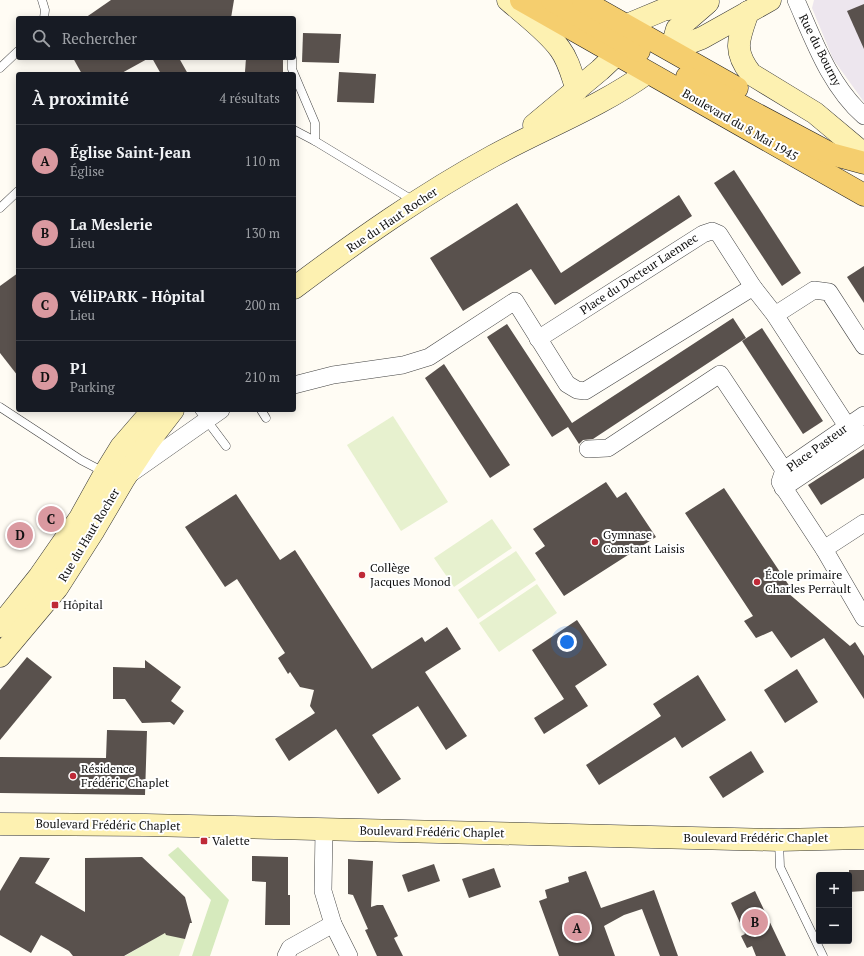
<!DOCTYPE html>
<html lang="fr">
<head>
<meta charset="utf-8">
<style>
  body { margin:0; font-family:"PT Serif",serif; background:#242831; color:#f1f3f6 }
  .controls { position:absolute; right:12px; bottom:12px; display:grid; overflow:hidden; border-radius:4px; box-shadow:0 2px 10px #0003 }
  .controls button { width:36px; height:36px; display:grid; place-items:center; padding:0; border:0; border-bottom:1px solid #363941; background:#171b24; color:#f1f3f6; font:20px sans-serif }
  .you { position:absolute; left:567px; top:642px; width:14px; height:14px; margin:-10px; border:3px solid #fff; border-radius:50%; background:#1a73e8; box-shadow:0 0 0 6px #1a73e833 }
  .badge { display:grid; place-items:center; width:26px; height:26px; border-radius:50%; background:#da99a0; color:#111; font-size:13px; font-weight:700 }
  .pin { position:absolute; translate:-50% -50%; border:2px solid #fff; box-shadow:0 1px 4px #0006 }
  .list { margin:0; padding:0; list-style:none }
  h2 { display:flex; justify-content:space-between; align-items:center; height:52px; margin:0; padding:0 16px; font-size:17px }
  h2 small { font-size:13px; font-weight:400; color:#9ea1a6 }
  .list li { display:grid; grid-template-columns:26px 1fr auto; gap:12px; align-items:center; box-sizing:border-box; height:72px; padding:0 16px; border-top:1px solid #363941 }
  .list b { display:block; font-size:15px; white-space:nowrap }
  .list p { margin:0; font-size:13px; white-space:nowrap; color:#9ea1a6 }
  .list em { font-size:13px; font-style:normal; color:#9ea1a6 }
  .icon { flex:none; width:22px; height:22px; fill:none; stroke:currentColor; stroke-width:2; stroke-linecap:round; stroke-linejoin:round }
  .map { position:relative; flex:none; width:864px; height:956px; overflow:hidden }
  .search { position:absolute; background:#171b24; box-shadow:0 2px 10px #0003; left:16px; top:16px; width:280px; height:44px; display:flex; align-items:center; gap:10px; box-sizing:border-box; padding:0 14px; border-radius:4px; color:#9ea1a6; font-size:15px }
  .panel { position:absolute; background:#171b24; box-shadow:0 2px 10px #0003; left:16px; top:72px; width:280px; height:340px; border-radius:4px }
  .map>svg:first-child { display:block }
  .industrial { fill:#ede6ee }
  .green { fill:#d6eabd }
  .pitch { fill:#e7f1cf }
  .building { fill:#59514d }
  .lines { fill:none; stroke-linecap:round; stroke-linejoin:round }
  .lane-casing { stroke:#434343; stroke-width:9 }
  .street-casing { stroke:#434343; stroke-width:18 }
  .secondary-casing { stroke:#323232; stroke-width:23 }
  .primary-casing { stroke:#212121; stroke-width:23 }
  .lane { stroke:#fff; stroke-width:8 }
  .street { stroke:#fff; stroke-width:17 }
  .secondary { stroke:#fdf1b1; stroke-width:22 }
  .primary { stroke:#f5ce6e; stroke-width:22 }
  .poi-dot { fill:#bf2a38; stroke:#fff; stroke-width:1.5 }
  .labels { text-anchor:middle; stroke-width:4; stroke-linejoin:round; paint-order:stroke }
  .street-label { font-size:12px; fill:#101010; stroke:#fff }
  .poi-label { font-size:12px; fill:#101010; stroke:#fff; text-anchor:start }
</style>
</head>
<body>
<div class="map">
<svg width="864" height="956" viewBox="0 0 864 956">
  <rect width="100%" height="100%" fill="#fffcf4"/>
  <!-- industrial -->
  <path class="industrial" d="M814,0h50v102l-31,-43 -21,-51z"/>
  <!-- green -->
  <path class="green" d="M178,847l51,53 -19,56h-18l19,-56 -43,-45z"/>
  <!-- pitch -->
  <g class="pitch">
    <path d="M393,416l55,86 -47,29 -54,-86z"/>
    <path d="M492,519l20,29 -58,39 -20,-29z"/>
    <path d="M516,551l20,29 -58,39 -20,-29z"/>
    <path d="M537,584l20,29 -58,39 -20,-29z"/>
    <path d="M164,933l21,6 -6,17h-54z"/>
  </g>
  <!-- building -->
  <g class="building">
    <path d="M111,0h123l-3,18h-146z"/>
    <path d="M864,4v45l-17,-38z"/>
    <path d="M303,33l38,1 -2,29 -37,-1z"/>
    <path d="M73,58h76l-29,16h-38z"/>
    <path d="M152,58h27l9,16h-27z"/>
    <path d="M246,58h37v16l-38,-2z"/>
    <path d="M339,72l37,2 -2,29 -37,-1z"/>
    <path d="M734,170l67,103 -19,13 -68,-103z"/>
    <path d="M679,195l13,21 -137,89 -24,-36 -68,42 -33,-53 87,-55 44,70z"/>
    <path d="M864,266v37l-17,-26z"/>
    <path d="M18,273v103l-18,-23v-67z"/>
    <path d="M733,318l13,20 -153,101 -10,1 -4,4 -11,-17 -16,10 -65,-100 20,-13 65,99z"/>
    <path d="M762,328l61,93 -20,13 -61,-93z"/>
    <path d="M444,364l66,101 -20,13 -65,-100z"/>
    <path d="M864,449v29l-43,27 -13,-20z"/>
    <path d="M606,482l11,16 9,-6 30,45 -92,59 -29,-43 10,-7 -12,-17z"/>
    <path d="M724,488l68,102 -4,3 62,53 5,-4 9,14v43l-40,-61 -33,20 -19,-27 -16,7 -12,-17 9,-5 -68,-103z"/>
    <path d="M236,494l44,66 15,-10 77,119 50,-32 3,5 22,-15 14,22 -36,23 42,64 -21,14 -28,-44 -46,29 29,44 -23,15 -42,-65 -47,32 -14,-22 40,-26 -5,-7 4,-16 -14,-3 -10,-15 -2,2 -10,-16 7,-5 -48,-74 -12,8 -40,-60z"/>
    <path d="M577,620l30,45 -32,21 13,20 -44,28 -10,-16 30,-19 -32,-49z"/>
    <path d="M27,657l25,20 -52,63v-50z"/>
    <path d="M145,660l36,27 -10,14 13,10 -10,14 -4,-3 -28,1 -17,-24h-12v-32l32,1z"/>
    <path d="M797,669l21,33 -33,21 -21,-33z"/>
    <path d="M698,675l28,45 -44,28 -7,-11 -76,48 -13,-20 75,-49 -8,-12z"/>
    <path d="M107,730l40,1 -2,64 -145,-2v-36l106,1z"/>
    <path d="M751,751l13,21 -41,26 -14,-21z"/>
    <path d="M252,856l36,1v38h2v30h-25l1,-43 -14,-1z"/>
    <path d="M20,857l30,1 -15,25 50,29v-54l57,-1 43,40 7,26h-3h1l-5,16 -19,-4 -1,-2 -41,23h-51l-4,-5 -28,-16 -10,18 -31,-18v-44z"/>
    <path d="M348,859l25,2 -2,46 6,-2h6l15,31 -4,2 9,18h-26l-12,-26 3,-1 -15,-34 -5,-1z"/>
    <path d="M434,864l6,17 -32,11 -6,-17z"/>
    <path d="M494,868l7,19 -32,11 -7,-19z"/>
    <path d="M849,870h15v21l-15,1z"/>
    <path d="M586,871l15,37 53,-18 24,66h-18l-18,-47 -18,6 -20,11 11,30h-56l-20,-55 8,-3 -2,-8 24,-8 -1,-5z"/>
    <path d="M755,891l31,65h-30l-4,-10 -5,2 -6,-12 4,-2 -14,-31z"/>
  </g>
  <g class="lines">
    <defs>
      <g id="lane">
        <path d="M42,0l3,10 -1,8"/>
        <path d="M292,58v11l23,54v18"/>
        <path d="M0,68l18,-17"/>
        <path d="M294,130l21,11 99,60"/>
        <path d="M0,208l18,-17"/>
        <path d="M0,407l81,53 23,12"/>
        <path d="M199,410l27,36"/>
        <path d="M261,410l5,8"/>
        <path d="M779,841l1,26 43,89"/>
      </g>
      <g id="street">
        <path d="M796,0c18,41 34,86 68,116"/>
        <path d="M538,339l165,-105 9,-3 7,3 34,53 22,28"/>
        <path d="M294,385l39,-10 70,-10 26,-8 86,-56 52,83 10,6 8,1 168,-104"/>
        <path d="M864,415l-80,55 -4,12 44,67 40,69"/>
        <path d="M847,426l-72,-111 39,-25 15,2 35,54"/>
        <path d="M588,449l20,-1 112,-74 64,96"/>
        <path d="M130,474l91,-64"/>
        <path d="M783,488l81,-54"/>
        <path d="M824,549l40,-26"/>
        <path d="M324,830l-1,61 10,33 16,32"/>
        <path d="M286,956l4,-8 43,-24"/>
      </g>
      <g id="secondary">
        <path d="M508,0c16,14 40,32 52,49 9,12 12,27 17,41"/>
        <path d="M748,12c-9,26 -16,38 3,62l64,39 49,41"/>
        <path d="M627,25l36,-15 45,-8"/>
        <path d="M671,50l31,-12 68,-38"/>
        <path d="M671,50l6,-21 29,-25"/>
        <path d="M534,125l66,-55 16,-15"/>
        <path d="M294,288c64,-48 129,-94 199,-132 51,-28 107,-49 154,-83"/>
        <path d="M0,626l39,-49 41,-59 25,-45 16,-26 32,-37"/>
        <path d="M0,656l57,-68 37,-58 30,-51 25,-38 24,-31"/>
        <path d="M0,824l146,1 633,15 85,-2"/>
      </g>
      <g id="primary">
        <path d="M521,0l343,195"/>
        <path d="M552,0l87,51"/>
        <path d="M583,1l154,87"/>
        <path d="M687,77l144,77 33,9"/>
      </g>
    </defs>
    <!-- lane casing -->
    <use href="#lane" class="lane-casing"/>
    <!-- street casing -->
    <use href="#street" class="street-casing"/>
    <!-- secondary casing -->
    <use href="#secondary" class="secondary-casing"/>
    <!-- primary casing -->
    <use href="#primary" class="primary-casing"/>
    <!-- lane -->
    <use href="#lane" class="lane"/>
    <!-- street -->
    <use href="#street" class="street"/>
    <!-- secondary -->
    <use href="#secondary" class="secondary"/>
    <!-- primary -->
    <use href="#primary" class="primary"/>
  </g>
  <!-- markers -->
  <g class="poi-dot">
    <circle cx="595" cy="542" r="4"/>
    <circle cx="362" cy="575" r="4"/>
    <circle cx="757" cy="582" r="4"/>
    <rect x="51" y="601" width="8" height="8" rx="2"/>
    <circle cx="73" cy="776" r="4"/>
    <rect x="200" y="837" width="8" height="8" rx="2"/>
  </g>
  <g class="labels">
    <!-- street labels -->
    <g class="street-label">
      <text transform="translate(820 50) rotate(63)" y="4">Rue du Bourny</text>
      <text transform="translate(740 125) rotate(30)" y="4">Boulevard du 8 Mai 1945</text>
      <text transform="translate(392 220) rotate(-34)" y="4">Rue du Haut Rocher</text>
      <text transform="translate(639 274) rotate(-33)" y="4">Place du Docteur Laennec</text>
      <text transform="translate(817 448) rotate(-36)" y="4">Place Pasteur</text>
      <text transform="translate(89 535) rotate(-59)" y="4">Rue du Haut Rocher</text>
      <text transform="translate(108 825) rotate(1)" y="4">Boulevard Frédéric Chaplet</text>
      <text transform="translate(432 832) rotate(1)" y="4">Boulevard Frédéric Chaplet</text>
      <text x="756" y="842">Boulevard Frédéric Chaplet</text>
    </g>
    <!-- poi labels -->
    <g class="poi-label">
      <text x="603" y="539">Gymnase<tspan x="603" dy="14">Constant Laisis</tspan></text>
      <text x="370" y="572">Collège<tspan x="370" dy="14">Jacques Monod</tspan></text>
      <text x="765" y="579">École primaire<tspan x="765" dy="14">Charles Perrault</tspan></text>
      <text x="63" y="609">Hôpital</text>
      <text x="81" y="773">Résidence<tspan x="81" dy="14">Frédéric Chaplet</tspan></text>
      <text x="212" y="845">Valette</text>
    </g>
  </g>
</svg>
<div class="controls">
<button>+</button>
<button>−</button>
</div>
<div class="you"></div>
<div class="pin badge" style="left:577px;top:928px">A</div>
<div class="pin badge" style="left:755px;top:922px">B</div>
<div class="pin badge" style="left:51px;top:519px">C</div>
<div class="pin badge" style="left:20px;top:535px">D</div>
<div class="search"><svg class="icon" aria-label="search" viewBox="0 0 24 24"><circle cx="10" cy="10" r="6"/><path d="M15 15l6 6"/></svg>Rechercher</div>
<section class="panel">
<h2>À proximité<small>4 résultats</small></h2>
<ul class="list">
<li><span class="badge">A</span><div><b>Église Saint-Jean</b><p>Église</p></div><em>110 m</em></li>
<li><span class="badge">B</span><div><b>La Meslerie</b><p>Lieu</p></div><em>130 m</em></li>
<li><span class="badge">C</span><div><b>VéliPARK - Hôpital</b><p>Lieu</p></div><em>200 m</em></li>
<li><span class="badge">D</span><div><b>P1</b><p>Parking</p></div><em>210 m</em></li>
</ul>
</section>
</div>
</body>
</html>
